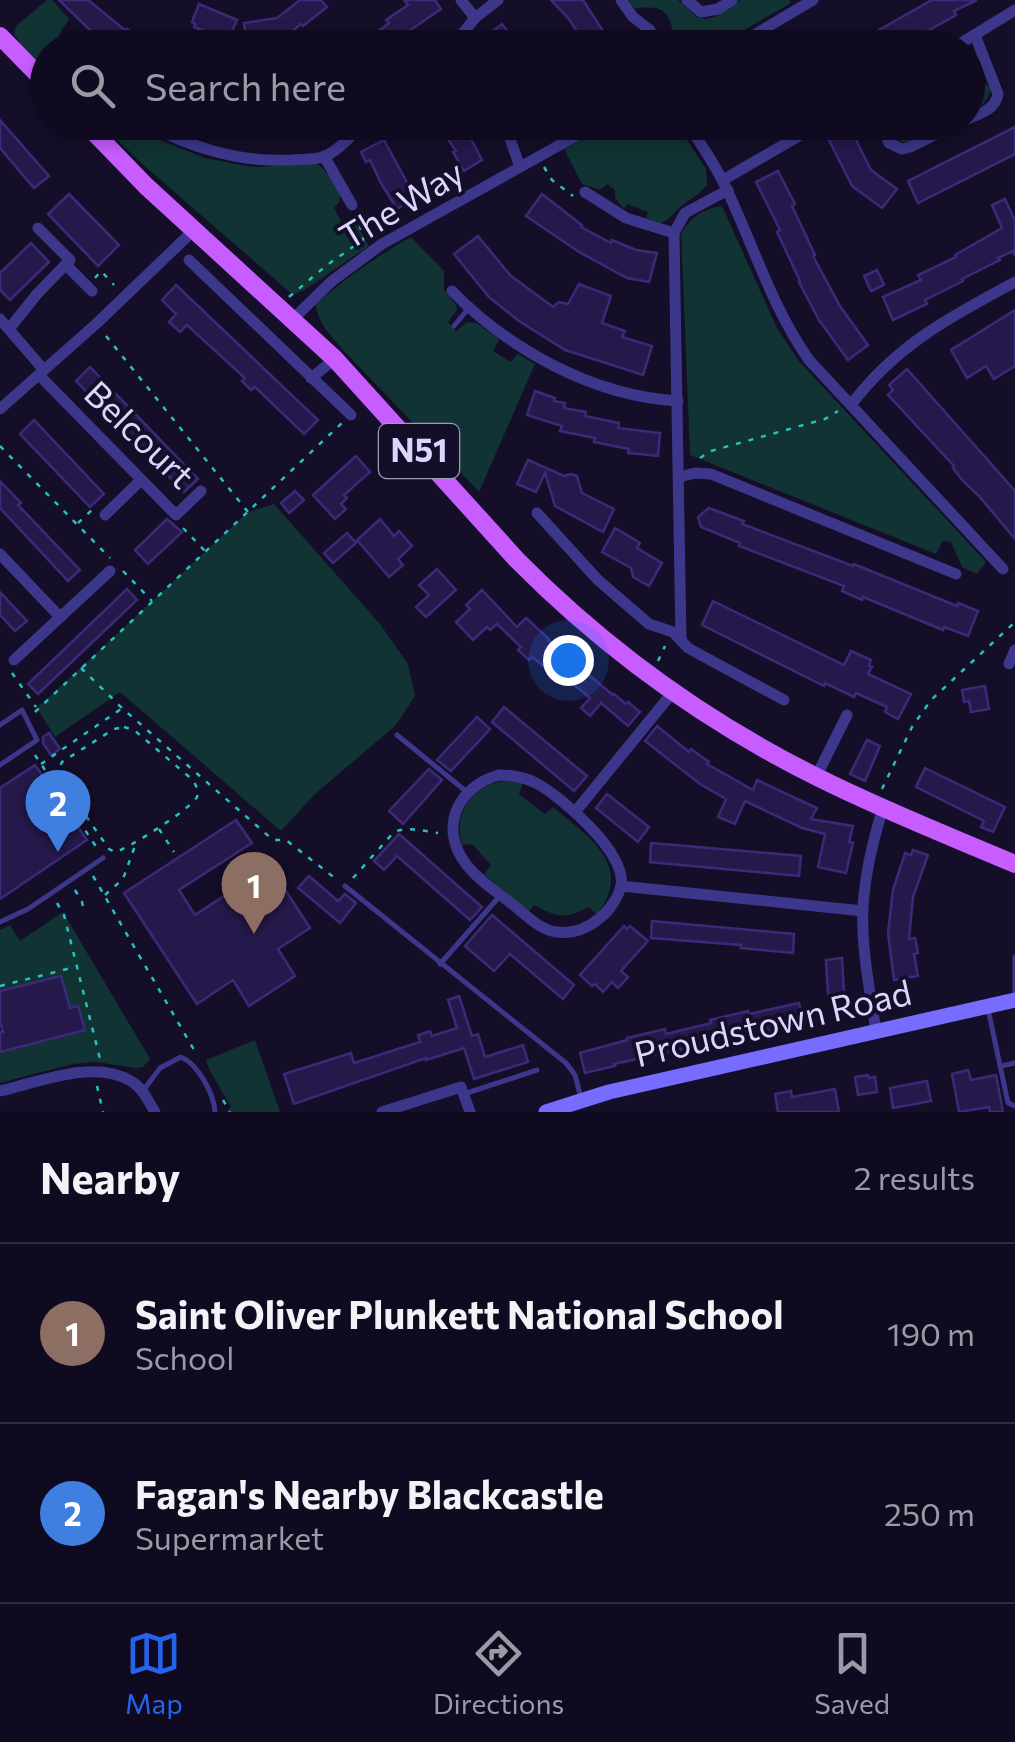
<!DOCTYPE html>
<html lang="en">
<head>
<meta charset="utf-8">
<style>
  body { margin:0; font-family:Commissioner,sans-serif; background:#1d182c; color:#f1f3f6 }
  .you { position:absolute; left:568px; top:660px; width:35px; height:35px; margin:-25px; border:8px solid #fff; border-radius:50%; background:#1a73e8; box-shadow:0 0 0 15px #1a73e833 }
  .badge { display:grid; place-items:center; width:65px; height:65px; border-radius:50%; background:#2563eb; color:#fff; font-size:32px; font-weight:700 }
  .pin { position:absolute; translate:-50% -82px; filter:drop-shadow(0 2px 5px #0008) }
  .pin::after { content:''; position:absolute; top:52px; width:35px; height:30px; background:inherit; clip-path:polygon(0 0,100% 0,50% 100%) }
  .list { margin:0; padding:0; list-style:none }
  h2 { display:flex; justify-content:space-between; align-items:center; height:130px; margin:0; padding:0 40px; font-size:42px }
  h2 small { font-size:32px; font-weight:400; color:#9b9aa4 }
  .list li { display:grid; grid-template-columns:65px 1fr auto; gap:30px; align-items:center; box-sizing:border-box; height:180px; padding:0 40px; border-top:2px solid #2f2b3d }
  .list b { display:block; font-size:38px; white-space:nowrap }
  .list p { margin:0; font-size:32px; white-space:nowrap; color:#9b9aa4 }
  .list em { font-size:32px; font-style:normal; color:#9b9aa4 }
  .icon { flex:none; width:55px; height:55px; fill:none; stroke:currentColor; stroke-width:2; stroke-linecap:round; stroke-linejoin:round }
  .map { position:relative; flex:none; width:1015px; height:1112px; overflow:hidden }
  .search { position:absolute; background:#0f0a1f; box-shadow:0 5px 15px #0003; left:30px; right:30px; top:30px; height:110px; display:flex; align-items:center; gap:25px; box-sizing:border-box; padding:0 35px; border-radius:55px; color:#9b9aa4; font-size:38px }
  .sheet { height:490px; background:#0f0a1f }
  nav { display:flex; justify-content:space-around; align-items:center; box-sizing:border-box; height:140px; border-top:2px solid #2f2b3d; background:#0f0a1f; font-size:28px; color:#9b9aa4 }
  nav a { display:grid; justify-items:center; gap:5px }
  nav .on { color:#2563eb }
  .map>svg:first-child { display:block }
  .green { fill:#133 }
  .building { fill:#25194b; stroke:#3c2a79; stroke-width:2.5 }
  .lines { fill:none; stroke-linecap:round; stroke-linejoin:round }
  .path { stroke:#28c1bd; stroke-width:2.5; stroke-dasharray:5 8; stroke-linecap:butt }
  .lane { stroke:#3d378b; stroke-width:5 }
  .street { stroke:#3d378b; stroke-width:11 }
  .secondary { stroke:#766dff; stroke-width:15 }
  .primary { stroke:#c85dff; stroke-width:18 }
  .labels { text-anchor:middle; stroke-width:8; stroke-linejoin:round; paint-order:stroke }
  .shield { fill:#140e29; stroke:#a09abf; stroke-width:2.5 }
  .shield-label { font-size:32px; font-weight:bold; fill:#dcd6ff }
  .street-label { font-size:35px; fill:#dcd6ff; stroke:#140e29 }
</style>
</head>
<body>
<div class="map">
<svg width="1015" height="1112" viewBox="0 0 1015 1112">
  <rect width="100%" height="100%" fill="#140e29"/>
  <!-- green -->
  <g class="green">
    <path d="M47,0h5l17,19 -10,15 3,13 -14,1 -1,23 -26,-26 -7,-11 2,-8z"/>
    <path d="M628,0h50l19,17 8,2 9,-2 27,-17h48l2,3 -77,44 -54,1 5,-3 8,-14c-6,-26 -16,-24 -39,-23z"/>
    <path d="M968,48l9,6 2,5 -11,11 5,11 12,2 6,5c-3,15 -11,19 -23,25z"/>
    <path d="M613,122l63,1 30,46 1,16c-8,10 -17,14 -27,22 -8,6 -8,12 -19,16l-15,-5 2,-6 -21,-8 -3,5 -9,-11v-8l-8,-6 -7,6 -18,-6 -18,-35z"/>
    <path d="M100,123h30l18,12 57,23 48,9 64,-3c8,5 21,21 23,31 1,7 -3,9 -6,13l9,17 11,-5 15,26 -63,43 -13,6 -153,-133z"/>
    <path d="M888,123h49l-13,6 1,4 -20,10 -9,-4z"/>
    <path d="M722,206l55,122 21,32 188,202 -9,12 -15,-7 -11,-25 -8,-1 -7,13 -246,-99 -9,-221c9,-17 22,-25 41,-28z"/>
    <path d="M411,237l33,34v19l12,15 1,5 -9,12 8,9 11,-9 10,1 22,16 -6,12 18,11 7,-8 17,10 -56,128 -136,-142c-11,-14 -27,-28 -27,-46 30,-26 61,-48 95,-67z"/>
    <path d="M274,504l106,120 28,40 7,32 -20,30 -80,68 -34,37 -161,-139 -65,45 -18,-29 211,-196z"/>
    <path d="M506,781l17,2 -4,11 26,20 8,-7c37,31 81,58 44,108l-8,-8c-24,13 -32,10 -55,-2l-6,8 -44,-39 7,-9 -19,-21 -10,1c-9,-33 11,-61 44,-64z"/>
    <path d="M63,912l87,147 -7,8 -7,1 -40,-6 -24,2 -72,19v-31l84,-23 -6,-23 -8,2 -9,-32 -61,15v-61l10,-5 10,16z"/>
    <path d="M255,1040l25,72h-54l5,-5 -22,-38 -3,-9z"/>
  </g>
  <!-- building -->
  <g class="building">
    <path d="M59,0h29l37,30 2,-1 27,19h-42l-19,-15z"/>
    <path d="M300,0h21l6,7 -24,19 -2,-2 -15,12 -5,1v3l-29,5 -1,-3 -4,1 -3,-20 33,-5z"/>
    <path d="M404,0h31l6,9 -48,33 4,6h-41l33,-25 -3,-3 22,-15z"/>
    <path d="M551,0h32l31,48h-26l-19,-29z"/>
    <path d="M932,0h45l-23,11 2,4 -59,33h-47l30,-16 -1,-2z"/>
    <path d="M199,4l38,16 -8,18 -6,-2 -1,3 -28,-12 1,-3 -3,-2z"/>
    <path d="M502,24l14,19 -6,5h-18l-8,-10z"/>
    <path d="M0,120l49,56 -15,12 -34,-40z"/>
    <path d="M436,122h26l20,38 -18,11 -11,-19 3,-1z"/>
    <path d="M736,122h32l-26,14z"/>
    <path d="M1015,127v27l-97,49 -10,-22z"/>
    <path d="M851,130l20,40 26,19 -15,19 -30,-22 -23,-46z"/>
    <path d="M384,140l31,57 -18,12 -15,-24 -12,-25 -4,2 -5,-10z"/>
    <path d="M778,171l17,33 -3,2 23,49 -2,1 27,50 28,39 -20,15 -29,-40 -20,-38 1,-1 -23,-49 3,-2 -24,-48z"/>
    <path d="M69,194l50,51 -21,21 -50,-52z"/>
    <path d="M542,194l40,31 -1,2 30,16 1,-3 24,10 21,3 -8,29 -22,-4 -48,-26 -53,-36z"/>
    <path d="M1005,199l10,22v35l-2,-5 -15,7 2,2 -38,19 1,2 -38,19 2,4 -34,16 -10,-23 38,-17 -3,-5 38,-18 -1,-2 47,-27 -10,-23z"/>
    <path d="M478,236l32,39 43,32 6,-5 9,2 11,-20 32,12 -9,27 23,8 -3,6 30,9 -9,29 -78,-25 -46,-29 -30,-24 -35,-43z"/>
    <path d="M31,243l18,19 -39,38 -10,-10v-17z"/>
    <path d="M877,270l7,15 -13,6 -7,-15z"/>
    <path d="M176,285l142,135 -14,14 -49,-47 -4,3 -9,-9 3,-3 -58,-53 -7,7 -11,-10 7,-8 -14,-14z"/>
    <path d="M1015,310v56l-21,13 -8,-13 -19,12 -16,-28z"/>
    <path d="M90,367l108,112 -14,13 -108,-111z"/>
    <path d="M907,369l108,122v48l-36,-43 -17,-16 -9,-12 1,-2 -66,-71 5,-5 -4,-5z"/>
    <path d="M535,391l20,7 -1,3 11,2 -1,5 22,4 -1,4 34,7 -1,5 42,5 -2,23 -30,-3 1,-4 -35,-7 1,-4 -35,-7 2,-5 -35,-11z"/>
    <path d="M34,420l70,74 -14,13 -70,-73z"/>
    <path d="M356,456l14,16 -26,23 3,3 -6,6 5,5 -11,10 -22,-24z"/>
    <path d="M528,460l36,16 7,-2 6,2 5,17 32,16 -11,23 -48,-26 -10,-33 -9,19 -19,-8z"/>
    <path d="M0,481l21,22 -3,2 62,65 -12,11 -68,-73z"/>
    <path d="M295,491l9,9 -15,13 -8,-10z"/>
    <path d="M709,508l35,13 -2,3 16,6 95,36 1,-2 103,42 1,-3 20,8 -10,25 -24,-9 -1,3 -80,-33 -1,3 -20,-9 2,-5 -105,-40 1,-3 -39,-16 -3,-10z"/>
    <path d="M167,519l15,13 -34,32 -13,-14z"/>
    <path d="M380,519l14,17 5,-5 13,15 -14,13 5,6 -14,12 -32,-37z"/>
    <path d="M615,528l25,15 -3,5 25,15 -13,23 -16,-9 -2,-9 -29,-16z"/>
    <path d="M347,533l9,10 -23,20 -9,-10z"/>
    <path d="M437,569l19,21 -30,27 -10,-10 13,-12 -10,-10z"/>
    <path d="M127,589l10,11 -99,94 -10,-10z"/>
    <path d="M482,590l35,37 9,-9 23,21 -1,1 25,19 -1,2 41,34 1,-1 12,10 2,-2 12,10 -12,14 -27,-23 -11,13 -9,-8 9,-10 -28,-23 -3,3 -27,-21 -3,3 -11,-10 3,-3 -24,-23 -7,6 -3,-3 -14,13 -17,-18 14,-13 -4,-4z"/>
    <path d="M0,592l27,29 -12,10 -15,-16z"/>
    <path d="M713,601l131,64 7,-14 20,9 -2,6 3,1 -4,7 43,20 -13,25 -13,-7 2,-5 -31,-14 -2,4 -29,-14 -1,3 -122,-61z"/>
    <path d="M985,686l4,23 -18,3 -2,-11 -5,1 -2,-12z"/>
    <path d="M504,707l83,69 -13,15 -82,-69z"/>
    <path d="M477,717l13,12 -39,42 -14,-11z"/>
    <path d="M657,726l32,26 2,-3 18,13 -2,2 46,26 4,-10 60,28 -6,11 42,7 -4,16 4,1 -7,30 -28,-6 7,-33 -23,-6 -57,-27 -10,23 -17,-7 8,-18 -26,-15 -55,-43z"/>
    <path d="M49,733l11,16 -9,6 -8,-12v-6z"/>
    <path d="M867,740l13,6 -15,35 -15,-7z"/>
    <path d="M35,765l52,75 -87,59v-111z"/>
    <path d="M925,768l80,39 -12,25 -12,-5 3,-6 -68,-34z"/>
    <path d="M429,769l13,11 -39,44 -14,-13z"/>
    <path d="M607,794l42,33 -11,15 -42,-34z"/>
    <path d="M236,820l16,23 -73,47 16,25 38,-25 17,25 36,-24 24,37 -32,21 17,27 -46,30 -16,-26 -36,24 -73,-111z"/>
    <path d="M399,834l83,73 -12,13 -73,-64 -13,14 -10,-9z"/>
    <path d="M651,843l150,13 -2,20 -149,-14z"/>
    <path d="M913,850l15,5 -15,42 -4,42 6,-1 3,15 -4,1 4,22 -24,4 -6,-47 5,-43 12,-37 6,2z"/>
    <path d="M309,876l29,25 7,-7 11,9 -16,20 -42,-35z"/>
    <path d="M492,915l82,70 -11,14 -53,-45 -16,17 -29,-25z"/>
    <path d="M652,921l142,13 -1,19 -52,-5v-3l-90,-7z"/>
    <path d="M624,926l3,3 3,-3 18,15 -27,30 7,6 -10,11 -6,-6 -9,10 -8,-8 -3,2 -12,-11z"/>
    <path d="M842,958l2,35 -16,1 -2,-34z"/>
    <path d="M61,976l9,32 8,-2 7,24 -85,22v-20h3l-3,-11v-30z"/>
    <path d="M459,996l13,40 6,-2 7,23 38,-12 5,17 -54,17 -10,-31 -38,12v-2l-132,46 -10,-30 67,-21 3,10 66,-21 -2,-7 12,-4 2,5 25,-8 -9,-28z"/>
    <path d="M799,1003l3,11 -6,1 2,10 -30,7 -2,-7 -61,16 1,3 -92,20 1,2 -30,7 -5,-20 47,-13v-2l38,-9 1,5 45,-11 -1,-3 38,-9 1,3z"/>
    <path d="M968,1070l3,10 25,-5 7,37h-13l-1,-5 -30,5 -7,-38z"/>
    <path d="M868,1075l1,3 6,-1 2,15 -19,3 -3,-18z"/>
    <path d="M927,1081l4,20 -38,7 -3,-20z"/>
    <path d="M835,1089l4,23h-61l-3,-18 16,-3 1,6z"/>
  </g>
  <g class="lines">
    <!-- path -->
    <g class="path">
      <path d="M544,167l8,13 21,16"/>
      <path d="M95,278l6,-7 13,14"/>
      <path d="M289,297l38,-32 36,-25 -5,-24"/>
      <path d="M106,336l142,176"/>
      <path d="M0,446l110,112"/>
      <path d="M700,458l11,-7 114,-32 13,-8"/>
      <path d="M78,523l15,-14"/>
      <path d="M183,528l22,23"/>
      <path d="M123,571l29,30"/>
      <path d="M658,661l7,-15"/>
      <path d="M81,668l41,40 151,132h13l50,39"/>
      <path d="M12,673l24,34"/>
      <path d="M35,712l307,-289"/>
      <path d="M124,727l10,3 60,51c2,6 5,9 3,16 -5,11 -69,52 -82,55l-6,-3 -49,-70 -1,-11 3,-6 52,-33z"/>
      <path d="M35,755l62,93"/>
      <path d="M41,764l80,-55"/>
      <path d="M882,789l30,-62 19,-27 84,-78"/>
      <path d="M159,829l15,23"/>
      <path d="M93,876l104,179"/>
      <path d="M353,878l41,-46c14,-6 29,-1 44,1"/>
      <path d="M75,890l7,12 2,9"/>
      <path d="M105,895l18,-16 13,-36"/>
      <path d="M57,903l7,12 36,144"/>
      <path d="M0,986l75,-19"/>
      <path d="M97,1086l6,26"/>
      <path d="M223,1100l7,12"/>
    </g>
    <!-- lane -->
    <g class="lane">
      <path d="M454,326l14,-17"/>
      <path d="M0,725l22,-15 15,30 -37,25"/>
      <path d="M397,735l70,57"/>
      <path d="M345,886l221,177 9,12 6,23"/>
      <path d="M0,922l28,-13 75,-51"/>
      <path d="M440,964l59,-67"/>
      <path d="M1015,999v-42"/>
      <path d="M988,1009l20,94 7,3"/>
      <path d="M1001,1066l14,-3"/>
      <path d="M143,1091l17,-23 21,-11c17,7 33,37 34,55"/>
      <path d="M467,1093l70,-23"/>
    </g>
    <!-- street -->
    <g class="street">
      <path d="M461,0l14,18"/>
      <path d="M621,0l12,17 17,13"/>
      <path d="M687,0l14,12 17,-3 14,-9"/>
      <path d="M451,48l24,-30 23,-18"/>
      <path d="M732,48l81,-48"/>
      <path d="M953,48l62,-38"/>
      <path d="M968,119c13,-6 27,-9 30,-25l-23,-59"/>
      <path d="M142,122c48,25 96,41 150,38 10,-1 22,0 31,-3 16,-6 30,-24 43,-35"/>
      <path d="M504,122l16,45"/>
      <path d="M686,122c15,22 30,44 41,68 27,57 45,117 82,170l194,209"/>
      <path d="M881,122l8,21 13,6 8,-2 51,-25"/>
      <path d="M324,156l28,49"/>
      <path d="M723,180l100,-58"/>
      <path d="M585,192l41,26 48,15"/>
      <path d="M189,260l162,155"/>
      <path d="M66,265l26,26"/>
      <path d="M452,291c58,59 141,105 226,110"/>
      <path d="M0,319l44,51"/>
      <path d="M293,319l39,-38 50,-37 219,-122"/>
      <path d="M9,329l28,-35 33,-34 -32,-32"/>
      <path d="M39,375l137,140 25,-24"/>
      <path d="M311,378l24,-19"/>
      <path d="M851,405c44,-59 100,-89 164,-123"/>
      <path d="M0,409l96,-85 98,-94"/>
      <path d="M679,477l16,-4 16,1 245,100"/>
      <path d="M537,513l61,67 51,44 24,8 15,16 96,52"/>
      <path d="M105,515l36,-35"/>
      <path d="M0,554l60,63"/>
      <path d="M681,640l-7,-407 11,-20 43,-23"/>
      <path d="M14,660l96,-89"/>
      <path d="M1009,664l6,-14"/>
      <path d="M499,775c14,0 25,2 37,8 26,14 91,70 85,103 -3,12 -12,25 -21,32 -12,10 -27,16 -43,14 -17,-2 -31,-17 -45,-28 -15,-12 -34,-24 -46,-40 -28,-36 -8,-78 33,-89z"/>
      <path d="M816,777l31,-62"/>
      <path d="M575,812l98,-120"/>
      <path d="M621,886l242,25"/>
      <path d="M876,1031c-6,-40 -15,-83 -13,-124 2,-33 10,-67 20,-99"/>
      <path d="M0,1091c39,-9 93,-32 131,-10 12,7 17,20 24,31"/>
      <path d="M382,1112l79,-25 9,25"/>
    </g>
    <!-- secondary -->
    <path class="secondary" d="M546,1112l63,-20 406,-92"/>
    <!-- primary -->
    <g class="primary">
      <path d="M0,36l48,49"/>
      <path d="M84,122l62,64 189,173 182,201c88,89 189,162 302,218 64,32 130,58 196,86"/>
    </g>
  </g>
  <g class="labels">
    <!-- shield labels -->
    <rect class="shield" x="379" y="424" width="80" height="54" rx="8"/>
    <g class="shield-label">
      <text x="419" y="462">N51</text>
    </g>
    <!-- street labels -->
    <g class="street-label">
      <text transform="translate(402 205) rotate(-31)" y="12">The Way</text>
      <text transform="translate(139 435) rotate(44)" y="12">Belcourt</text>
      <text transform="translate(773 1024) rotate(-13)" y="12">Proudstown Road</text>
    </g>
  </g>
</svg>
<div class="you"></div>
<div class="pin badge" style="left:254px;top:934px;background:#8d6e63">1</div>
<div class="pin badge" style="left:58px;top:852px;background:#3f7fe0">2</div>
<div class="search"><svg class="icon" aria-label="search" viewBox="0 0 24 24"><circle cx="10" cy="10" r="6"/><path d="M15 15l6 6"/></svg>Search here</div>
</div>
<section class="sheet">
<h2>Nearby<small>2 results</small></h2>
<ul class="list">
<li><span class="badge" style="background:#8d6e63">1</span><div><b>Saint Oliver Plunkett National School</b><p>School</p></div><em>190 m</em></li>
<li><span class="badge" style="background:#3f7fe0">2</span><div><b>Fagan's Nearby Blackcastle</b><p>Supermarket</p></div><em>250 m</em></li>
</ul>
</section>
<nav>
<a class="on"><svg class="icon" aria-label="map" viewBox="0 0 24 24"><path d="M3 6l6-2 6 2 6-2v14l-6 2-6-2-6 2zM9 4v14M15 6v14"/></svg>Map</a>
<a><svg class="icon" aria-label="directions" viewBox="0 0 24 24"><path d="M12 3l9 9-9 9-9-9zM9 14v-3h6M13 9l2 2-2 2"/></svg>Directions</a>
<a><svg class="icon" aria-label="saved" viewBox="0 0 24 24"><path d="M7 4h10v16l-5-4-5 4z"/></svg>Saved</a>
</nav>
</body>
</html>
